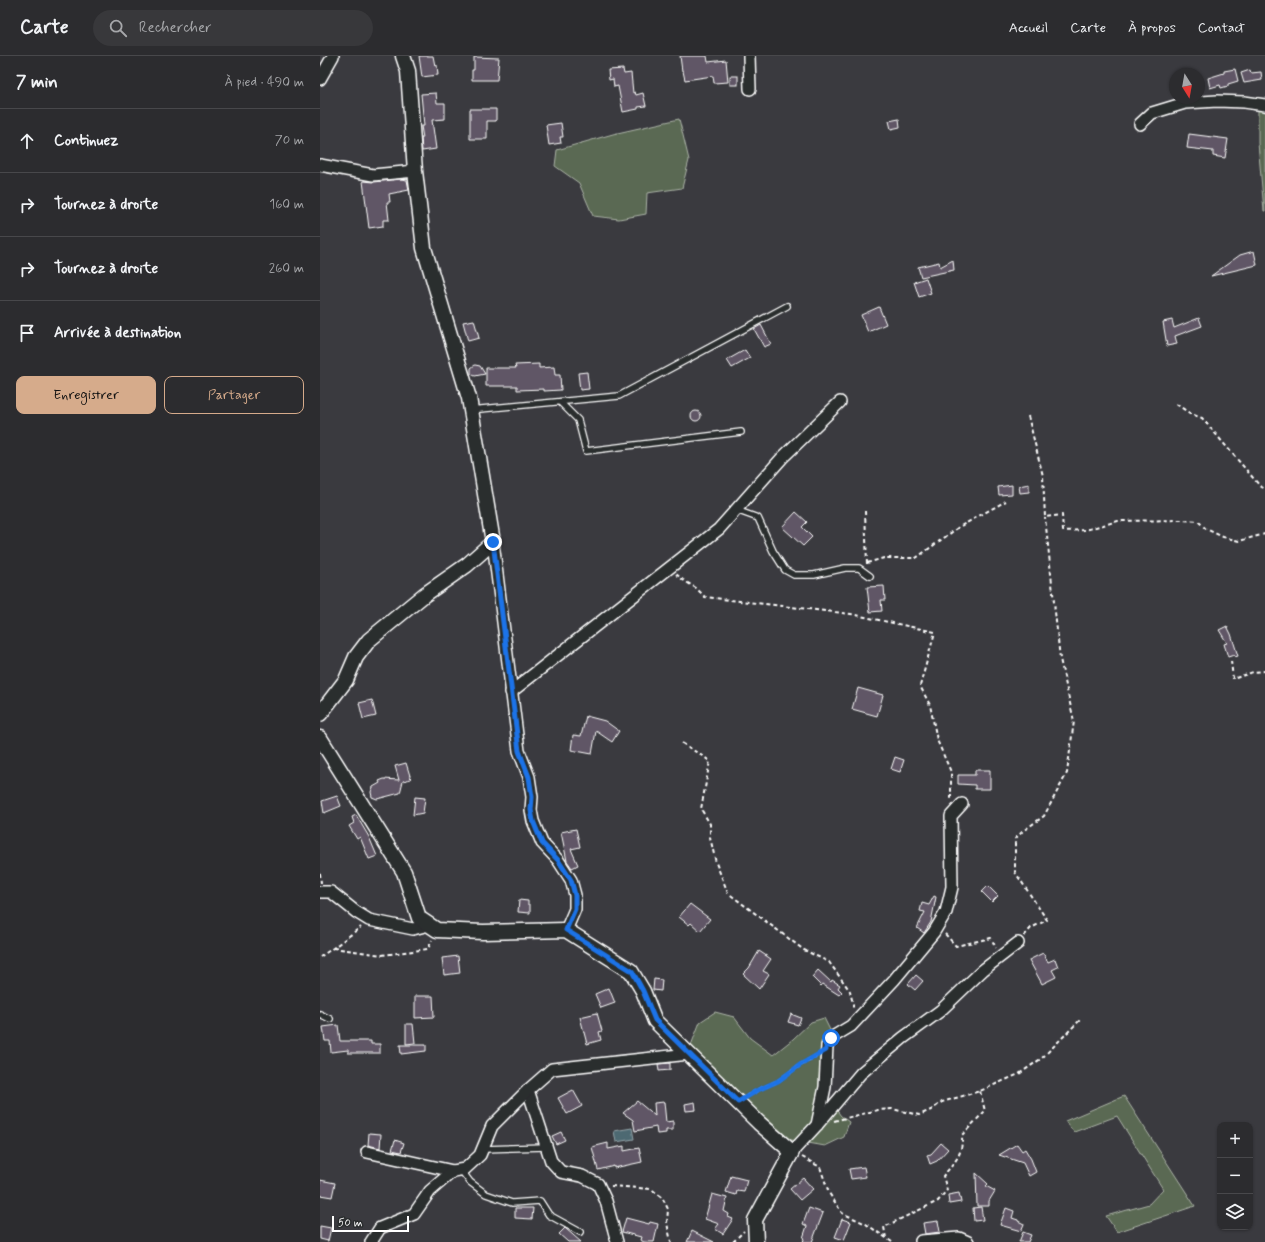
<!DOCTYPE html>
<html lang="fr">
<head>
<meta charset="utf-8">
<style>
  body { margin:0; font-family:Mynerve,sans-serif; background:#38383b; color:#f1f3f6 }
  .controls { position:absolute; right:12px; bottom:12px; display:grid; overflow:hidden; border-radius:8px; box-shadow:0 1px 3px #0004 }
  .controls button { width:36px; height:36px; display:grid; place-items:center; padding:0; border:0; border-bottom:1px solid #48484b; background:#2c2c2f; color:#f1f3f6; font:20px sans-serif }
  .compass { position:absolute; left:849px; top:12px; width:36px; height:36px; border-radius:50%; background:#2c2c2f; box-shadow:0 1px 3px #0004; rotate:169deg }
  .scale { position:absolute; left:12px; bottom:10px; width:77px; box-sizing:border-box; padding-left:4px; border:2px solid #fff; border-top:0; font-size:11px; line-height:14px; white-space:nowrap; color:#fff; -webkit-text-stroke:3px #2a2d2e; paint-order:stroke }
  .stop { position:absolute; width:12px; height:12px; margin:-9px; border:3px solid #1a73e8; border-radius:50%; background:#fff }
  .stop.end { background:#1a73e8; border-color:#fff; box-shadow:0 1px 4px #0008 }
  .list { margin:0; padding:0; list-style:none }
  h2 { display:flex; justify-content:space-between; align-items:center; height:52px; margin:0; padding:0 16px; font-size:17px }
  h2 small { font-size:13px; font-weight:400; color:#a6a7aa }
  .list li { display:grid; grid-template-columns:26px 1fr auto; gap:12px; align-items:center; box-sizing:border-box; height:64px; padding:0 16px; border-top:1px solid #48484b }
  .list b { display:block; font-size:15px; white-space:nowrap }
  .list em { font-size:13px; font-style:normal; color:#a6a7aa }
  .actions { display:flex; gap:8px; padding:12px 16px }
  .actions a { flex:1; padding:9px 0; border:1px solid #d6ab8b; border-radius:8px; text-align:center; font-size:14px; color:#d6ab8b }
  .actions .main { background:#d6ab8b; color:#111 }
  .icon { flex:none; width:22px; height:22px; fill:none; stroke:currentColor; stroke-width:2; stroke-linecap:round; stroke-linejoin:round }
  .map { position:relative; flex:none; width:945px; height:1186px; overflow:hidden }
  header { display:flex; align-items:center; gap:24px; box-sizing:border-box; height:56px; padding:0 20px; background:#2c2c2f; border-bottom:1px solid #48484b }
  header strong { font-size:19px }
  nav { display:flex; gap:22px; margin-inline-start:auto; font-size:14px }
  .search { width:280px; height:36px; background:#38383b; display:flex; align-items:center; gap:10px; box-sizing:border-box; padding:0 14px; border-radius:22px; color:#a6a7aa; font-size:15px }
  main { display:flex }
  aside { flex:1; background:#2c2c2f }
  .map>svg:first-child { display:block }
  .green { fill:#5a6952; stroke:#acb4a8 }
  .water { fill:#4d6972; stroke:#94a5aa }
  .building { fill:#615766; stroke:#fff }
  .lines { fill:none; stroke-linecap:round; stroke-linejoin:round }
  .service-casing { stroke:#fff; stroke-width:8 }
  .minor-casing { stroke:#fff; stroke-width:14 }
  .tertiary-casing { stroke:#fff; stroke-width:17 }
  .path { stroke:#fff; stroke-width:2; stroke-dasharray:4 3; stroke-linecap:butt }
  .service { stroke:#2a2d2e; stroke-width:5.5 }
  .minor { stroke:#2a2d2e; stroke-width:11 }
  .tertiary { stroke:#2a2d2e; stroke-width:14 }
  .route { stroke:#1a73e8; stroke-width:5 }
</style>
</head>
<body>
<header>
<strong>Carte</strong>
<div class="search"><svg class="icon" aria-label="search" viewBox="0 0 24 24"><circle cx="10" cy="10" r="6"/><path d="M15 15l6 6"/></svg>Rechercher</div>
<nav><a>Accueil</a><a>Carte</a><a>À propos</a><a>Contact</a></nav>
</header>
<main>
<aside>
<h2>7 min<small>À pied · 490 m</small></h2>
<ul class="list">
<li><svg class="icon" aria-label="ahead" viewBox="0 0 24 24"><path d="M12 20V5M6 11l6-6 6 6"/></svg><div><b>Continuez</b></div><em>70 m</em></li>
<li><svg class="icon" aria-label="right" viewBox="0 0 24 24"><path d="M7 20v-9h11M14 6l5 5-5 5"/></svg><div><b>Tournez à droite</b></div><em>160 m</em></li>
<li><svg class="icon" aria-label="right" viewBox="0 0 24 24"><path d="M7 20v-9h11M14 6l5 5-5 5"/></svg><div><b>Tournez à droite</b></div><em>260 m</em></li>
<li><svg class="icon" aria-label="arrive" viewBox="0 0 24 24"><path d="M6 21V4h12l-3 4 3 4H6"/></svg><div><b>Arrivée à destination</b></div></li>
</ul>
<div class="actions"><a class="main">Enregistrer</a><a>Partager</a></div>
</aside>
<div class="map">
<svg width="945" height="1186" viewBox="0 0 945 1186">
  <rect width="100%" height="100%" fill="#3a3a3f"/>
  <filter id="ink" filterUnits="userSpaceOnUse"><feTurbulence type="fractalNoise" baseFrequency=".025" numOctaves="2"/><feDisplacementMap in="SourceGraphic" scale="8" xChannelSelector="R" yChannelSelector="G"/><feConvolveMatrix kernelMatrix="1 2 1 2 8 2 1 2 1" color-interpolation-filters="sRGB"/></filter>
  <g filter="url(#ink)">
    <!-- green -->
    <g class="green">
      <path d="M938,53h7v102h-1l-6,-68z"/>
      <path d="M359,63l10,41 -7,28 -35,5 -1,21 -27,5 -26,-3 -14,-33 -24,-17 2,-16 56,-16z"/>
      <path d="M395,956l19,5 16,21 23,17 20,-16 18,-17 13,-4 7,14 -11,26 -1,29 22,29 8,6 -5,15 -19,9 -39,-7 -34,-30 -62,-61 10,-26z"/>
      <path d="M804,1040l71,110 -78,26 -11,-16 43,-12 14,-15 -46,-73 -43,16 -9,-11z"/>
    </g>
    <!-- water -->
    <path class="water" d="M312,1072l2,11 -18,3 -2,-11z"/>
    <!-- building -->
    <g class="building">
      <path d="M99,0h14l2,10 2,-1 1,10 -16,2z"/>
      <path d="M360,0h27l1,6 18,-2 2,22 -14,1 -1,-7 -28,4 -2,-9h-1z"/>
      <path d="M154,1l25,1 -2,22h-25v-10h2z"/>
      <path d="M303,13l1,5 7,-1 2,20 2,-1 1,3 7,-2 3,13 -8,1v2l-15,3 -5,-26 -4,1 -1,-8 -4,1 -1,-10z"/>
      <path d="M915,13l3,12 -10,3v2l-7,2 -1,-3 -10,3 -2,-10 16,-5v-2z"/>
      <path d="M930,14l1,3 10,-1 1,8 -18,3 -3,-10z"/>
      <rect x="410" y="20" width="8" height="9"/>
      <path d="M116,37l1,10h8v16l-13,1 4,29 -14,2 -1,-13h2l-2,-12h3l-3,-32z"/>
      <path d="M150,53h26v12h-9v18h-17z"/>
      <path d="M579,63l1,8 -9,2 -2,-8z"/>
      <path d="M241,67l2,14h-3l1,6 -12,2 -3,-20z"/>
      <path d="M869,78l39,5 -3,19 -12,-2v-5l-26,-3z"/>
      <path d="M81,123l6,1 2,10 -20,4 1,8h-3l2,18h-6v6l-14,2 -6,-47 11,1z"/>
      <path d="M934,195l3,14 -46,11 29,-21z"/>
      <path d="M633,204l1,10 -33,7 -3,-10 21,-5 1,5z"/>
      <path d="M606,222l5,15 -12,4 -5,-15z"/>
      <path d="M559,251l7,17 -18,8 -7,-17z"/>
      <path d="M879,262l3,8 -27,10 2,8 -10,2 -4,-24 9,-2 2,8z"/>
      <path d="M154,264l5,18 -11,3 -5,-19z"/>
      <path d="M441,269l10,19 -7,3 -10,-18z"/>
      <path d="M425,294l5,8 -18,10 -5,-8z"/>
      <path d="M219,308v4l15,-1 1,8h5l1,15 -17,1v-2l-27,1v-4h-31v-18h30l-1,-3z"/>
      <path d="M155,309l5,1 5,8 -10,2 -4,-2v-6z"/>
      <path d="M267,316l2,17 -9,1 -2,-17z"/>
      <circle cx="376" cy="360" r="5"/>
      <path d="M709,428v8l-9,1 -1,-7z"/>
      <path d="M692,429v9l-13,1 -1,-8z"/>
      <path d="M476,456l11,10 -5,5 10,10 -9,9 -21,-19z"/>
      <path d="M564,530l1,14h-4l1,11 -12,1 -3,-25z"/>
      <path d="M907,570l4,8 7,22 -3,1 -1,-2 -6,2 -4,-13 3,-1 -8,-13z"/>
      <path d="M538,632l25,7 -6,21 -25,-7z"/>
      <path d="M52,644l4,16 -13,3 -4,-16z"/>
      <path d="M266,660l19,5 14,10 -7,11 -16,-11 -4,23 -21,-4 2,-15 8,1z"/>
      <path d="M575,701l9,3 -4,12 -9,-3z"/>
      <path d="M86,707l5,16 -8,2 -3,12 -23,6 -5,-2 -1,-5 2,-5 7,-4 -1,-2 5,-2 15,1 -4,-14z"/>
      <path d="M655,714h15v19h-15v-4l-17,-1v-9h17z"/>
      <path d="M17,740l4,10 -17,7 -2,-12z"/>
      <path d="M95,741l10,1 -2,15 -10,2z"/>
      <path d="M36,759l13,22 8,19 -8,3 -9,-22 -3,2 -8,-13 5,-3 -2,-6z"/>
      <path d="M256,773l4,18 -9,2 7,16 -6,3 -5,-7 -6,-29z"/>
      <path d="M668,830l10,10 -6,6 -10,-10z"/>
      <path d="M614,840l2,1 -5,25 -7,11 -7,-5 8,-16 -5,-1 2,-8 7,2z"/>
      <path d="M199,844l9,1v4h2v8l-12,-1z"/>
      <path d="M370,848l20,15 -10,12 -9,-8 -2,2 -10,-8z"/>
      <path d="M439,895l12,8 -8,12 6,3 -10,15 -16,-15 6,-6z"/>
      <path d="M723,897l5,9 7,-3 3,8 -6,3 4,7 -14,7 -13,-24z"/>
      <path d="M138,900l2,17 -16,2 -2,-17z"/>
      <path d="M498,914l13,12 1,-2 8,5 -2,3 4,4 -3,3 -17,-11 -1,2 -9,-9z"/>
      <path d="M596,919l7,6 -8,9 -7,-6z"/>
      <path d="M334,923l8,1 -1,11 -8,-1z"/>
      <path d="M289,932l6,15 -14,5 -6,-14z"/>
      <path d="M95,940h18l1,21 -19,1z"/>
      <path d="M277,957l5,18 -3,1 2,8 -14,4 -7,-27z"/>
      <path d="M471,958l10,4 -3,7 -10,-3z"/>
      <path d="M86,968h7l2,19 -9,1z"/>
      <path d="M18,969l2,16h31v3h9v9h-32v-3l-17,2 -1,-11h-5l-2,-14z"/>
      <path d="M80,989h26v6l-25,3z"/>
      <path d="M350,1007v7l-11,1 -1,-7z"/>
      <path d="M253,1034l9,16 -15,8 -9,-16z"/>
      <path d="M317,1045l18,15 -1,-13 10,-1 2,20 7,-1v9h-7v3l-9,1 -1,-7 -21,4 -2,-11 -10,-7z"/>
      <path d="M375,1046l1,8 -10,1 -1,-7z"/>
      <path d="M241,1076l4,8 -9,4 -4,-8z"/>
      <path d="M49,1077l12,1 -1,14 -12,-3z"/>
      <path d="M75,1084l9,3 -3,9 -9,-2z"/>
      <path d="M288,1087v6l16,-3v5l15,-3 3,14 -28,6v-2l-16,4 -6,-23z"/>
      <path d="M621,1087l7,6 -11,12 -7,3 -3,-9 4,-1z"/>
      <path d="M697,1088l5,7 3,-2 6,10 5,13 -7,4 -6,-13 -24,-8z"/>
      <path d="M544,1111l2,10 -15,2 -2,-10z"/>
      <path d="M656,1117l12,11 -2,2 9,5 -6,10v5h-12z"/>
      <path d="M411,1120l16,4 -3,12 -7,-1 -1,4 -10,-3z"/>
      <path d="M483,1122l10,11 -13,11 -10,-11z"/>
      <path d="M0,1124l15,3 -3,14 -12,-2z"/>
      <path d="M639,1137l2,9 -12,2 -1,-9z"/>
      <path d="M392,1138l15,4 -3,13 5,3 -1,3 5,2 -10,15 -8,-5 4,-5 -14,-5z"/>
      <path d="M661,1151l2,13 -9,1 -1,-13z"/>
      <path d="M195,1152h18l-1,11 -17,-1z"/>
      <path d="M489,1152l14,5 -11,29h-9l1,-3 -1,-1 4,-12 -4,-2z"/>
      <path d="M686,1152l8,3 -2,7 6,2v1l6,3 -3,7 -21,-6z"/>
      <path d="M306,1162l23,6 1,-2 8,2 -4,18h-10l-4,-2 1,-3 -19,-5z"/>
      <path d="M522,1163l9,3 -7,18 -9,-3z"/>
      <path d="M618,1165l2,11 -15,2 -2,-11z"/>
      <path d="M0,1170l11,2 -3,13 -8,-2z"/>
      <path d="M245,1172l16,14h-13l-9,-8z"/>
      <path d="M372,1175l22,11h-27z"/>
      <path d="M703,1176l8,3 -3,7h-9z"/>
    </g>
    <g class="lines">
      <defs>
        <g id="service">
          <path d="M240,346l18,18 8,31 155,-19"/>
          <path d="M150,354l149,-14 168,-90"/>
          <path d="M416,454l22,8 15,33 12,19 9,5h20l31,-7h14l11,8"/>
          <path d="M0,958l10,5"/>
          <path d="M163,1093l63,-2"/>
          <path d="M141,1114l9,12 16,12 26,9 28,-2 9,14 31,17"/>
        </g>
        <g id="minor">
          <path d="M429,0l1,33"/>
          <path d="M0,23l13,-23"/>
          <path d="M820,68l12,-11 33,-10 32,-2 27,1 21,3"/>
          <path d="M0,109l53,10 42,-4"/>
          <path d="M173,486l26,209 10,26 3,20 -1,13 2,11 9,22 16,17 13,20 4,15v14l-9,21"/>
          <path d="M191,636l208,-163 63,-71 58,-56"/>
          <path d="M0,836h11l25,20 13,8 44,9 16,-4"/>
          <path d="M208,1034l23,71 10,11 21,4 16,8 8,17 11,41"/>
          <path d="M497,1069l8,-38 2,-41 4,-8 20,-12 43,-46 40,-48 12,-20 6,-25 -1,-71 11,-12"/>
          <path d="M47,1096l86,19"/>
          <path d="M472,1096l25,-27 44,-52 42,-35 37,-27 43,-41 35,-27"/>
          <path d="M601,1185l38,-3 9,4"/>
          <path d="M51,1186l9,-14 34,-14 16,-23 23,-20 12,-2 15,-14 12,-29 36,-36 24,-21 137,-15"/>
        </g>
        <g id="tertiary">
          <path d="M0,658l26,-34 10,-23 13,-17 55,-45 43,-30 26,-23 -24,-144 -45,-150 -9,-77 -7,-100 -5,-15"/>
          <path d="M0,682l84,134 15,46 18,12 46,2 83,-2 65,41 12,20 12,30 104,102 33,29 -37,68 1,22"/>
        </g>
      </defs>
      <!-- service casing -->
      <use href="#service" class="service-casing"/>
      <!-- minor casing -->
      <use href="#minor" class="minor-casing"/>
      <!-- tertiary casing -->
      <use href="#tertiary" class="tertiary-casing"/>
      <!-- path -->
      <g class="path">
        <path d="M856,348l15,10 11,4 58,68 5,3"/>
        <path d="M708,360l15,60 2,41 17,-2 1,16 22,-1 33,-9 64,-1 16,1 8,8 17,8 16,4 26,-7"/>
        <path d="M545,455l2,53"/>
        <path d="M547,507l17,-5h32l43,-31 47,-26"/>
        <path d="M356,518l7,6 13,8 9,9 146,17 84,18 -15,54 10,19 7,35 14,32v29"/>
        <path d="M911,605l2,18 20,-7 12,-1"/>
        <path d="M362,687l28,18 -9,48 9,15v13l6,26 12,30 76,57 25,12 21,29 3,13v5"/>
        <path d="M0,817l1,10"/>
        <path d="M625,878l11,12 35,-8 5,10"/>
        <path d="M704,880l7,-8 16,-8 -32,-48v-33l8,-8 21,-15 23,-43 7,-52 -14,-62 -15,-142"/>
        <path d="M13,892l49,7 46,-6 4,-9"/>
        <path d="M0,901l13,-9 28,-21"/>
        <path d="M427,1040l11,-6 20,-9 22,-16 16,-9"/>
        <path d="M514,1065l44,-11 14,-1 27,6 12,-5 11,-8 38,-11 39,-17 23,-16 38,-38"/>
        <path d="M482,1101l18,10 9,26 13,20 24,11 26,18"/>
        <path d="M291,1130l40,3 11,8 6,12 -1,14 4,19"/>
        <path d="M566,1182l-2,-11 54,-26 9,-11 -4,-14c12,-14 20,-21 19,-41l23,-24 -5,-20"/>
        <path d="M413,1186l11,-11"/>
      </g>
      <!-- service -->
      <use href="#service" class="service"/>
      <!-- minor -->
      <use href="#minor" class="minor"/>
      <!-- tertiary -->
      <use href="#tertiary" class="tertiary"/>
    </g>
  </g>
  <g class="lines" filter="url(#ink)">
    <!-- route -->
    <path class="route" d="M173,486l26,209 10,26 3,20 -1,13 2,11 9,22 16,17 13,20 4,15v14l-9,21 66,41 11,20 12,29 83,82 20,-12 20,-9 22,-16 26,-15v-4l5,-8"/>
  </g>
</svg>
<div class="controls">
<button>+</button>
<button>−</button>
<button><svg class="icon" aria-label="layers" viewBox="0 0 24 24"><path d="M12 4l9 5-9 5-9-5zM3 14l9 5 9-5"/></svg></button>
</div>
<svg class="compass" viewBox="-18 -18 36 36"><path d="M0-13l5 13h-10z" fill="#e53935"/><path d="M0 13l5-13h-10z" fill="#a6a7aa"/></svg>
<div class="scale">50 m</div>
<div class="stop" style="left:511px;top:982px"></div>
<div class="stop end" style="left:173px;top:486px"></div>
</div>
</main>
</body>
</html>
